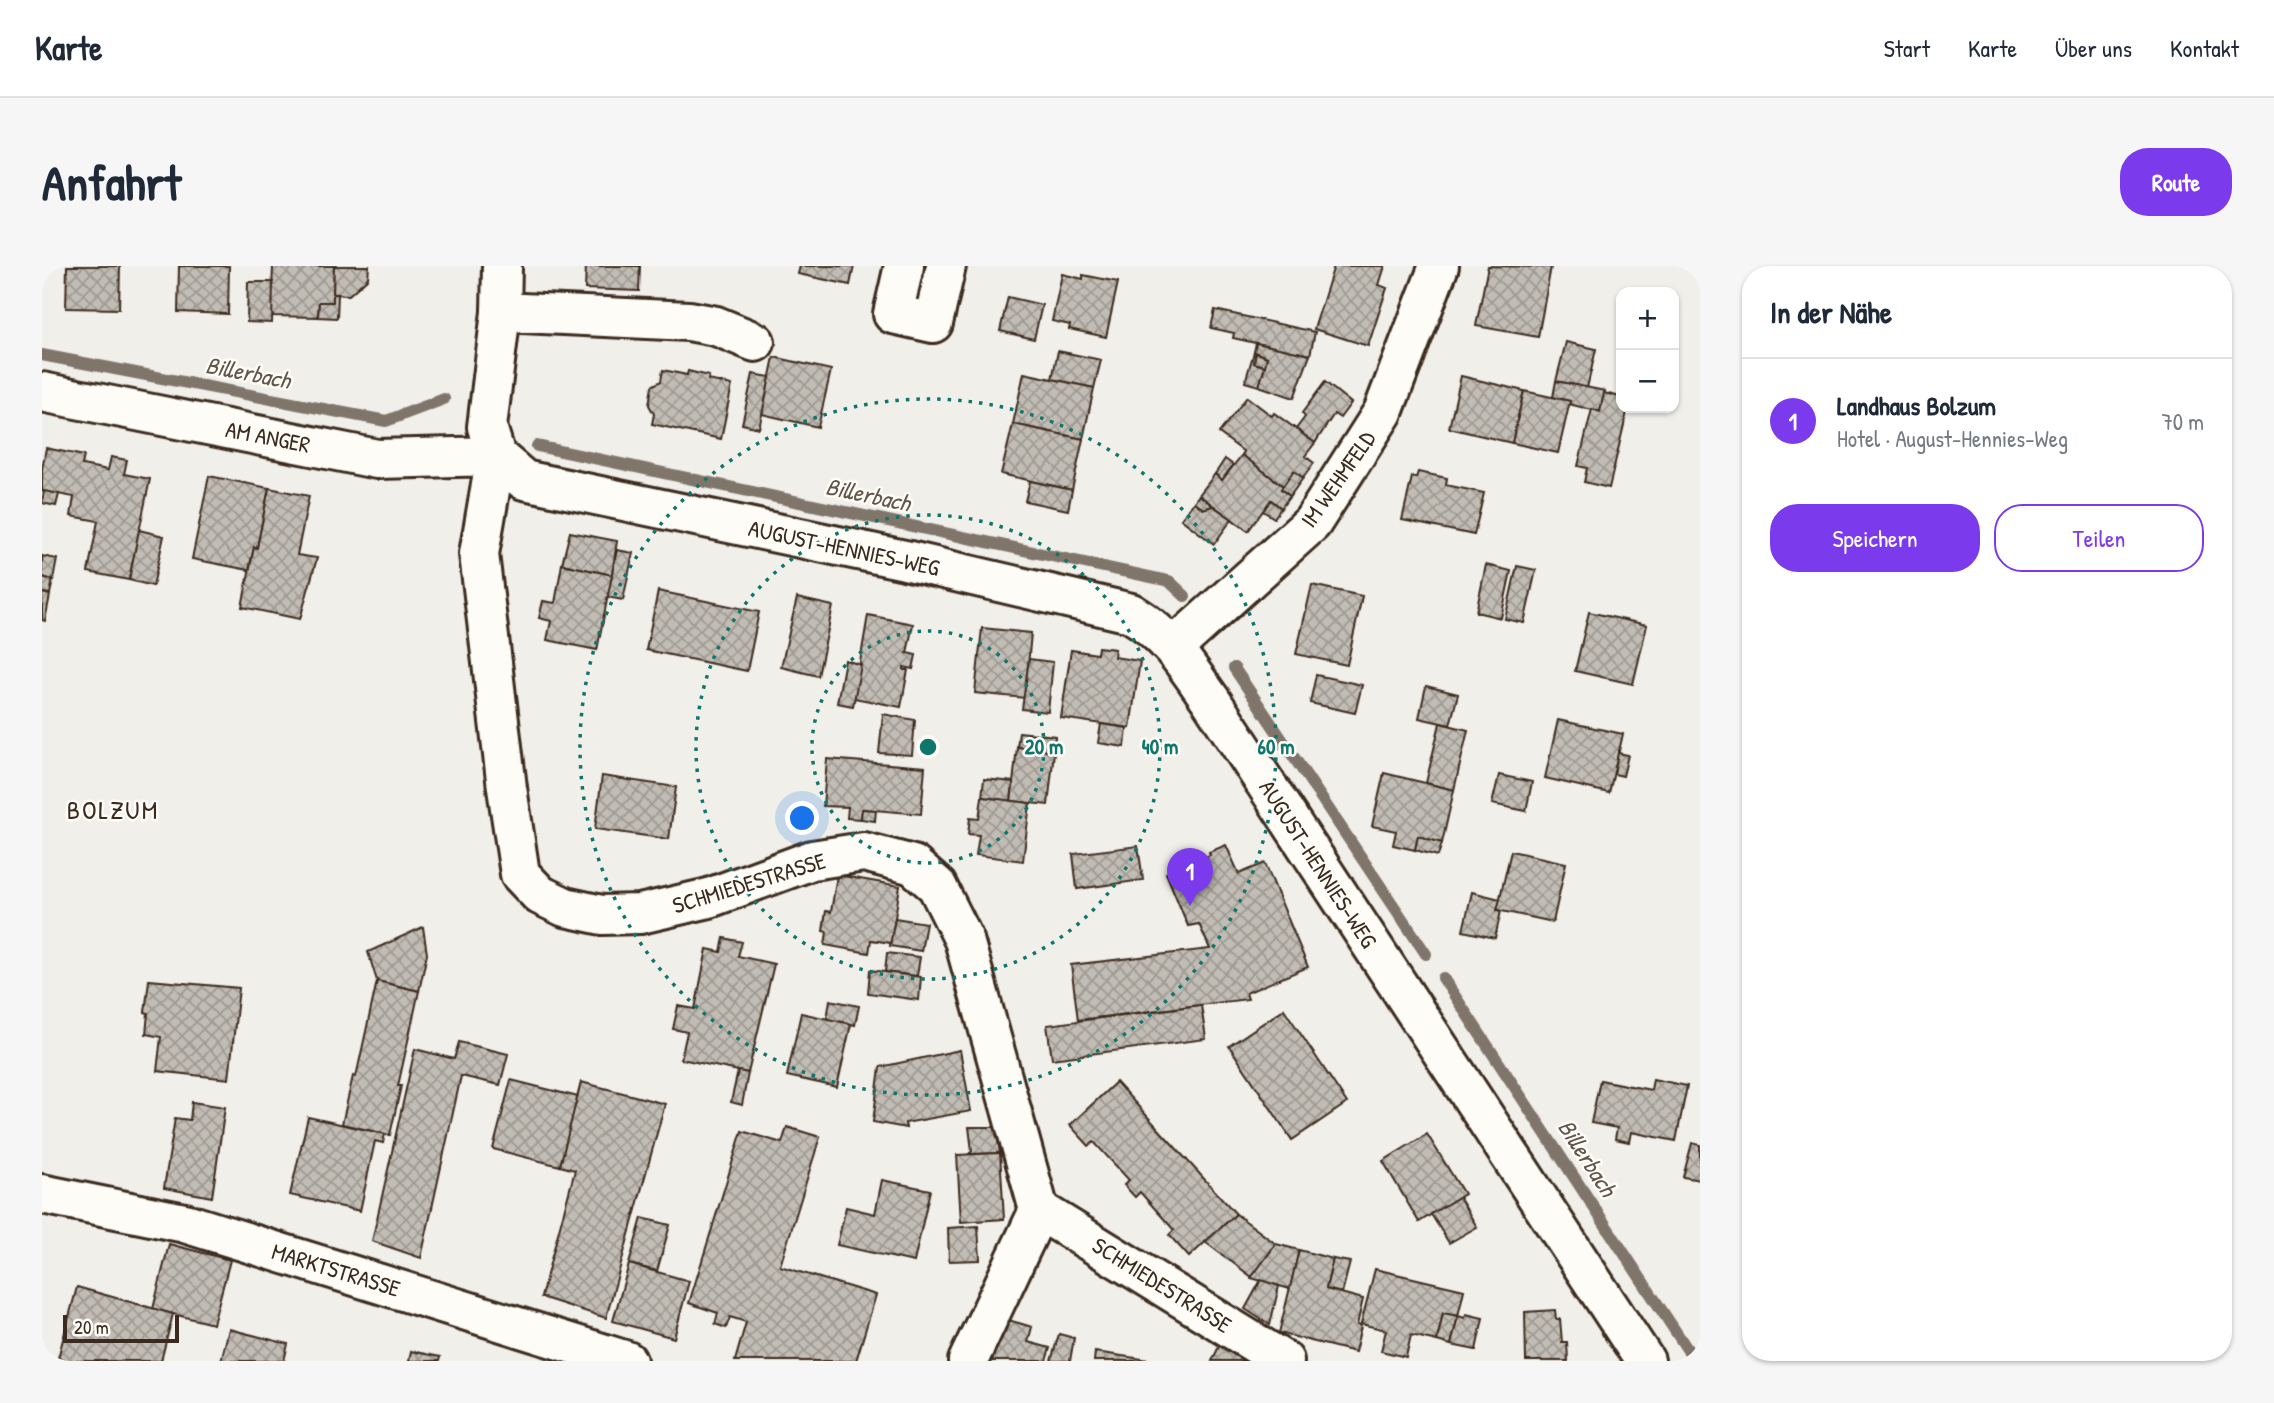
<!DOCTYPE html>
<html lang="de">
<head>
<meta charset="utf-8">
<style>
  body { margin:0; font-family:"Patrick Hand",sans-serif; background:#f6f6f7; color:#1f2937 }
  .controls { position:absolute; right:21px; top:21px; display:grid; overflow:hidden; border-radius:14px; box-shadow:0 2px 5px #0004 }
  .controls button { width:63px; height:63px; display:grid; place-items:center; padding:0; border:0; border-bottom:2px solid #e0e1e3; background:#fff; color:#1f2937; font:35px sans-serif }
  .scale { position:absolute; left:21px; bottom:18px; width:116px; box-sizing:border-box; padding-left:7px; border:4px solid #3b2a1e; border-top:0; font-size:19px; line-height:24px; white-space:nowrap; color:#3b2a1e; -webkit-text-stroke:5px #fdfcf7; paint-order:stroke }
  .you { position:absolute; left:761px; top:553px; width:24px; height:24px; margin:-18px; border:5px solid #fff; border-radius:50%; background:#1a73e8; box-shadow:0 0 0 10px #1a73e833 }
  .badge { display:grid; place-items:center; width:46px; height:46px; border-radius:50%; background:#7c3aed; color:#fff; font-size:23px; font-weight:700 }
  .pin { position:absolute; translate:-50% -58px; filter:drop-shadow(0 2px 4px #0008) }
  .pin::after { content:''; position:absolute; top:37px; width:24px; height:21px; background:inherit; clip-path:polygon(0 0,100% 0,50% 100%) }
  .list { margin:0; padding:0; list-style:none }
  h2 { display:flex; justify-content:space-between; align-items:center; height:91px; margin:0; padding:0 28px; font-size:30px }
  h2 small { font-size:23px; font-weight:400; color:#747a83 }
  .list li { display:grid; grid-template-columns:46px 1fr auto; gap:21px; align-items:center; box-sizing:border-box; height:126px; padding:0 28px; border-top:2px solid #e0e1e3 }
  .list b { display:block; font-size:26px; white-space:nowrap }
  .list p { margin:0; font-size:23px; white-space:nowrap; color:#747a83 }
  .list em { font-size:23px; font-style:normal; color:#747a83 }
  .actions { display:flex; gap:14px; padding:21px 28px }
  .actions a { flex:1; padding:16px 0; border:2px solid #7c3aed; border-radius:28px; text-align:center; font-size:24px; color:#7c3aed }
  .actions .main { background:#7c3aed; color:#fff }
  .map { position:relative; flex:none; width:1658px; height:1095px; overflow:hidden; border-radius:28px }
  header { display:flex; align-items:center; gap:42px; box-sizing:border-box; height:98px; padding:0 35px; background:#fff; border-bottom:2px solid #e0e1e3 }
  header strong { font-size:33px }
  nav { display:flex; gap:38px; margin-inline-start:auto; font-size:24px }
  .intro { display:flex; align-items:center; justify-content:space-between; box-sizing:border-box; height:168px; padding:0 42px }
  h1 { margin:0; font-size:49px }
  .button { padding:18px 32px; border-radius:28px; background:#7c3aed; color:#fff; font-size:24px; font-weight:700 }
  main { display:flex; gap:42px; padding:0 42px }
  aside { flex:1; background:#fff; border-radius:28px; box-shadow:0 2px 5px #0004 }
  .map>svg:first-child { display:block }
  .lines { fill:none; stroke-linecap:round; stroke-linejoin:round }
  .stream { stroke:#80746b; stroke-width:12 }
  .building { fill:url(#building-cross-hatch); stroke:#3b2a1e; stroke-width:2 }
  .minor-casing { stroke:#3b2a1e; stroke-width:44 }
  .major-casing { stroke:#3b2a1e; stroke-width:44 }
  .minor { stroke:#fdfcf7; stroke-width:38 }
  .major { stroke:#fdfcf7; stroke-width:38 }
  .ring { fill:none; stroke:#0f766e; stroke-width:3.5; stroke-dasharray:3.5 7 }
  .labels { text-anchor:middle; stroke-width:5; stroke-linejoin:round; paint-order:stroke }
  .street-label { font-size:23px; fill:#3b2a1e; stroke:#fdfcf7 }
  .water-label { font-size:24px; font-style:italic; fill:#63554b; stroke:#fdfcf7 }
  .quarter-label { font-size:26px; letter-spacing:2px; fill:#3b2a1e; stroke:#fdfcf7 }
  .centre { fill:#0f766e; stroke:#fdfcf7; stroke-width:3.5 }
  .ring-label { font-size:21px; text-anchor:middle; font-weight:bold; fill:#0f766e; stroke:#fdfcf7; stroke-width:5; stroke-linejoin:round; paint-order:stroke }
</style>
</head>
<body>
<header>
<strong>Karte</strong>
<nav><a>Start</a><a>Karte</a><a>Über uns</a><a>Kontakt</a></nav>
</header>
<div class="intro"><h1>Anfahrt</h1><a class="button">Route</a></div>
<main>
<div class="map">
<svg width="1658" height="1095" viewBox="0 0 1658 1095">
  <defs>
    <pattern id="building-cross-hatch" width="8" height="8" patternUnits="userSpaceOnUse" patternTransform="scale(1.75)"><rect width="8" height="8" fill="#c1bcb4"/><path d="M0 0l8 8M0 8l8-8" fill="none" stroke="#9e9992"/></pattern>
  </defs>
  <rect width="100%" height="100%" fill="#f1efea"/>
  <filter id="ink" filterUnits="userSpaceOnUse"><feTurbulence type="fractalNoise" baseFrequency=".0143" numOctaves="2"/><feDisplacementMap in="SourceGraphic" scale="14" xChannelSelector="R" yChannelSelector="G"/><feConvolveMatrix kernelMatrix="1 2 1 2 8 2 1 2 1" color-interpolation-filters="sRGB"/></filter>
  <g filter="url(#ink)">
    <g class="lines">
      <!-- stream -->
      <g class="stream">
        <path d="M0,89l344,66 58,-22"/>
        <path d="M495,180l632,135 16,15"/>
        <path d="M1192,402l192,286"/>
        <path d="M1401,712l252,383"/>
      </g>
    </g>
    <!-- building -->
    <g class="building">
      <path d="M25,0h53l-1,43 -53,-1z"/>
      <path d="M137,0h50l-1,48 -50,-2z"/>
      <path d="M231,0h61l-1,36h-14l-1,15 -47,-1z"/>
      <path d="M292,0h35l-1,12 -19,17 -16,-1z"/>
      <path d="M544,0h54l-1,25 -54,-2z"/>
      <path d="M758,0h54l-4,19 -52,-11z"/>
      <path d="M1292,0h51l-6,19 8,3 -19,58 -54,-17z"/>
      <path d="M1446,0l63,1 -13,70 -62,-11z"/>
      <path d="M1020,8l21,5v-4l35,7 -12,55 -37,-8 1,-4 -18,-4z"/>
      <path d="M206,16h25l-1,41 -25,-1z"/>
      <path d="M291,28h5l-1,24 -19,-1 1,-15h14z"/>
      <path d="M966,31l34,8 -8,34 -34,-8z"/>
      <path d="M1173,44l100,22 -5,23 -77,-17 1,-5 -23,-5z"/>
      <path d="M1524,76l30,7 -9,39 -31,-7z"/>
      <path d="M1214,77l54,12 -16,43 -35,-12 8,-29 -13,-5z"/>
      <path d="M1016,85l43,9 -7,28 -42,-9z"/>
      <path d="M1212,86l2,1 -2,10 11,3 -6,20 -14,-4z"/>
      <path d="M1214,87l11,4 -2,9 -11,-3z"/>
      <path d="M732,91l57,13 -13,57 -56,-13z"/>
      <path d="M621,104l24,5 1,-4 21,5 -1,4 24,5 -11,54 -69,-15 2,-10 -5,-9 3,-19 9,-5z"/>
      <path d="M982,107l70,15 -11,51 -70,-15z"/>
      <path d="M711,108l17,3 -11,51 -17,-4z"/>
      <path d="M1419,110l63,15 -12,52 -63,-15z"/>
      <path d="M1514,115l49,10 -5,21 -31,-8 1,-3 -17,-4z"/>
      <path d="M1283,116l26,21 -11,15 -6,-4 -19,29 -19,-14 9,-12 -3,-4z"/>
      <path d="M1482,125l46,10 -12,52 -46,-10z"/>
      <path d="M1562,127l17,4v11h7l-19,80 -25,-6 3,-14 -9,-2 14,-57 8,3z"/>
      <path d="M1205,131l25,19 2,-3 41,30 -10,13 9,7 -11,15 -9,-7 -11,15 -41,-31 2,-3 -25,-19z"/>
      <path d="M971,158l70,15 -11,51 -71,-16z"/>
      <path d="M4,182l38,8 -2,9 26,5 3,-13 16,3 -3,14 26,5 -21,101 -41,-8 10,-51 -27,-5 3,-19 -32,-6v-22z"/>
      <path d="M1200,189l41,31 -2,3 9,7 -9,12 -10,-8 -23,31 -49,-36 16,-21 7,6z"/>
      <path d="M1183,193l8,6 -11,15 -7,-6z"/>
      <path d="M1252,205l9,7 -13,18 -9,-7z"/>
      <path d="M1376,206l29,6 -1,7 38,8 -10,42 -72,-15 10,-43 4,1z"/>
      <path d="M167,210l60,12 -12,60 -3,-1 -5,23 -57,-11z"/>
      <path d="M988,215l42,9 -4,20 -43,-9z"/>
      <path d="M227,222l40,8 -12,59 20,3 -17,61 -58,-12 12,-60 3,1z"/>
      <path d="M2,225l15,3 -3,12 -14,-3z"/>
      <path d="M1157,229l14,11 -10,3 -9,-7z"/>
      <path d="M1229,234l10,8 -7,10 -11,-7z"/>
      <path d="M1152,236l9,7 10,-3 19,13 -18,25 -33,-25z"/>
      <path d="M97,264l25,6 -11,50 -24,-6z"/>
      <path d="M528,266l47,9 -5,34 -50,-11z"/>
      <path d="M575,284l16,3 -10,47 -16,-3z"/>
      <path d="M0,290l15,3 -4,21 -11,-3z"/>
      <path d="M520,298l50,11 -15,75 -50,-10 4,-19 -12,-3 4,-17 12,2z"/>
      <path d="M1444,299l25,6 -10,47 -25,-6z"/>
      <path d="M1475,300l19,4 -12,53 -19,-4z"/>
      <path d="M0,311l11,3 -3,14 -8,-1z"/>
      <path d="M1270,319l50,11 -15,69 -51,-11z"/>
      <path d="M616,325l101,21 -12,59 -101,-21z"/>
      <path d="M0,327l8,2 -5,26 -3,-1z"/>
      <path d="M755,332l36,8 -15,70 -37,-9z"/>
      <path d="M1547,346l58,13 -14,59 -58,-13z"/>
      <path d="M826,349l45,9 -6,29 9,2 -3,14 -9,-2v3h4l-7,37 -47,-9z"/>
      <path d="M940,362l49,5 -6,65 -50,-5z"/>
      <path d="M1056,381l17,2 -1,8 26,4 -10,67 -69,-10 10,-68 26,4z"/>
      <path d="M987,393l24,3 -5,50 -26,-3z"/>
      <path d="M803,394l16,5 -8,41 -16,-3z"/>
      <path d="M1274,409l46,10 -7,28 -45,-10z"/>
      <path d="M1384,420l32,8 -8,31 -31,-7z"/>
      <path d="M841,448l32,6 -3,35 -33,-2z"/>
      <path d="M1516,454l65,14 -14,59 -64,-15z"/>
      <path d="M1398,457l28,7 -14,60 -28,-7z"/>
      <path d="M1059,458l26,4 -2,19 -27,-4z"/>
      <path d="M977,466l36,4 -1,16 -37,-5z"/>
      <path d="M975,481l37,5 -6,53 -37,-4z"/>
      <path d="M1576,487l10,2 -5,21 -9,-2z"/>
      <path d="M785,493l98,8 -4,47 -59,-5 -1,10 -14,-1 1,-11 -25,-1z"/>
      <path d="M1342,507l70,17 -12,53 -24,-7 -3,14 -22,-5 3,-14 -24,-5z"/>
      <path d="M1457,509l33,7 -6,29 -34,-7z"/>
      <path d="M560,510l74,11 -7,52 -74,-10z"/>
      <path d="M942,513l29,3 -2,19 -29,-4z"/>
      <path d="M940,531l48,6 -7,58 -47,-6 3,-20 -11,-1 2,-16 9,1z"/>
      <path d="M820,543l14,1 -1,11 -14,-2z"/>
      <path d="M1376,570l24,7 -4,13 -23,-6z"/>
      <path d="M1184,579l13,29 26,-11 43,104 -62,26 2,6 -170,21 -7,-55 139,-16 -11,-25 -11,2 -22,-53 44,-18 -1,-3z"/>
      <path d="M1096,580l5,34 -66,9 -4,-35z"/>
      <path d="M1469,585l55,12 -13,59 -56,-12z"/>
      <path d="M795,609l63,11 -9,57 -20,-3 -2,13 -44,-8 2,-13 -4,-1 3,-20 5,1z"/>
      <path d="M1430,626l28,7 -3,11 4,1 -6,27 -32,-7z"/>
      <path d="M853,652l31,5 -5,28 -31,-5z"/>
      <path d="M381,661l4,27 -8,37 -42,-10 -9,-29z"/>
      <path d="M682,672l18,4 -4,14 36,8 -26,109 -67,-14 6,-27 -14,-3 5,-23 17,3 12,-60 14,3z"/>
      <path d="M845,687l33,4 -3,19 -32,-4z"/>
      <path d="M828,704l51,7 -2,23 -51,-7z"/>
      <path d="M107,714l90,8 -10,91 -72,-8 4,-34 -15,-3 2,-21 -3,-1z"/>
      <path d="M335,715l42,10 -21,95h3l-11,49 -48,-11 11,-48 3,1z"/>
      <path d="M788,734l29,6 -4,19 -28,-6z"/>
      <path d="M1159,739l5,34 -154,20 -5,-34z"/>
      <path d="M1242,743l63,94 -55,37 -63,-94z"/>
      <path d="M759,747l50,11 -14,63 -50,-11z"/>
      <path d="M417,776l49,12 -8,31 -39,-9 -40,182 -49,-17 43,-192 39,10z"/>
      <path d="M918,784l11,61 -66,12 1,5 -33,-6 7,-55z"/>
      <path d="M696,805l10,2 -6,32 -11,-3z"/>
      <path d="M1611,813l34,7 -11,55 -45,-9 -2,10 -14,-3 2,-11 -26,-5 9,-43 51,10z"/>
      <path d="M469,814l67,17 -18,69 -67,-17z"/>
      <path d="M539,816l84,22 -59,214 -65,-21 34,-127 -15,-4z"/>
      <path d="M1074,816l120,132 -47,43 -20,-22 5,-5 -34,-38 -5,5 -11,-12 5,-5 -35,-38 -5,4 -19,-21z"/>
      <path d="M150,836l33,5 -13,90 -48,-9 11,-70 15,2z"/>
      <path d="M266,851l77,17 -2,9 -8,-2 -15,70 -70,-16z"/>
      <path d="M745,861l33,10 -40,129 96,29 -20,66h-121l11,-39 -16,-5 -4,11 -11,-4 3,-11 -29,-10 53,-172 40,12z"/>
      <path d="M927,861h27l4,26 -31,1 3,-3z"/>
      <path d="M1385,868l37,60 -45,28 -36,-61z"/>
      <path d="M1650,877l8,2v35l-17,-3z"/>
      <path d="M958,887l4,66 -43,3 -4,-67z"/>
      <path d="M840,914l48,10 -16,72 -77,-17 9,-38 29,7z"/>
      <path d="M1417,931l18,30 -28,16 -18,-29z"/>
      <path d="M1194,948l40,30 -24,33 -47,-35z"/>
      <path d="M600,952l28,7 -13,46 -28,-7z"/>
      <path d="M936,960l2,34 -31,1 -1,-33z"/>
      <path d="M127,978l61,16 -17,64 -60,-15z"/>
      <path d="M1234,978l23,6 -9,39 -39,-11z"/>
      <path d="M1257,984l34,9 -7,30 37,10 -6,26 4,1 -6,26 -76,-19z"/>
      <path d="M1291,993l17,3 -8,31 -16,-4z"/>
      <path d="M587,998l60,17 -15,57 -61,-17z"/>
      <path d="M1333,1003l89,21 -6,26 -15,-3 -6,28 -26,-6 -5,22 -25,-6 5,-21 -25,-6z"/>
      <path d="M1219,1014l18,6 -9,39 -25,-16z"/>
      <path d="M35,1021l96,27 -12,47h-92l-11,-3z"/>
      <path d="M1513,1044l1,9h4l2,23h5l1,19h-42l-1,-49z"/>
      <path d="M1401,1047l15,3 -7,29 -14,-4z"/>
      <path d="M1424,1048l17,4 -7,32 -25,-5 7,-29 7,2z"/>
      <path d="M963,1053l27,8 -4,15 22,6 -4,13h-54z"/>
      <path d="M187,1063l59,15 -4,17h-63z"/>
      <path d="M1017,1068l15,4 -4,23h-19z"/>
      <path d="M1181,1072l13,6 -3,8 19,9h-40z"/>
      <path d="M369,1085l29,6 -1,4h-30z"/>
      <path d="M1053,1086l61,9h-62z"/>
    </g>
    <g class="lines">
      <defs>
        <g id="minor">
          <path d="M862,0l-11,48 40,9 13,-57"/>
          <path d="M459,46l188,9 27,5 39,16"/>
          <path d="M0,126l335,67 119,-3 -17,98 28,234 13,86 20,21 25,12 37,8 38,-1 69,-16 103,-38 52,-8 49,13 24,21 27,54 75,270 -71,151"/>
          <path d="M1131,382l139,-125 71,-111 56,-146"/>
          <path d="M0,928l143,29 442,138"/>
          <path d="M997,944l245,151"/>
        </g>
        <path id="major" d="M460,0l-1,46 -14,115 9,29 28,24 381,80 226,53c38,23 54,51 79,86l435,662"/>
      </defs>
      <!-- minor casing -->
      <use href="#minor" class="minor-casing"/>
      <!-- major casing -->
      <use href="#major" class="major-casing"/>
      <!-- minor -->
      <use href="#minor" class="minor"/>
      <!-- major -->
      <use href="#major" class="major"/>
    </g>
  </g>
  <!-- distance rings -->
  <g class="ring">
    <circle cx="886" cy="481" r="116"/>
    <circle cx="886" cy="481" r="232"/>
    <circle cx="886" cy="481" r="348"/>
  </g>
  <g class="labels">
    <!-- street labels -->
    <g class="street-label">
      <text transform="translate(226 171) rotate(11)" y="8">AM ANGER</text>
      <text transform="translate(1296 213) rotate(-55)" y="8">IM WEHMFELD</text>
      <text transform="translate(802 282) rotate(12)" y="8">AUGUST-HENNIES-WEG</text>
      <text transform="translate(1276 598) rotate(57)" y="8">AUGUST-HENNIES-WEG</text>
      <text transform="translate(707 617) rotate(-17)" y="8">SCHMIEDESTRASSE</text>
      <text transform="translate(294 1004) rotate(17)" y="8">MARKTSTRASSE</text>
      <text transform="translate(1120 1019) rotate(32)" y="8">SCHMIEDESTRASSE</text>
    </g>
    <!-- water labels -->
    <g class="water-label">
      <text transform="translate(206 107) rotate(11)" y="8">Billerbach</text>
      <text transform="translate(826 229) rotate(12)" y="8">Billerbach</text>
      <text transform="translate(1545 892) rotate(57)" y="8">Billerbach</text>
    </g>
    <!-- quarter labels -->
    <g class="quarter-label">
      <text x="71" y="553">BOLZUM</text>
    </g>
  </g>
  <circle cx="886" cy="481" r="10" class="centre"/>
  <g class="ring-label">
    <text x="1002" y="488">20 m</text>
    <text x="1118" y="488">40 m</text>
    <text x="1234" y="488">60 m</text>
  </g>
</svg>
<div class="controls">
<button>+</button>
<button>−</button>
</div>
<div class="scale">20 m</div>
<div class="you"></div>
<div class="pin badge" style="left:1148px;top:640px">1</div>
</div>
<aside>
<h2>In der Nähe<small></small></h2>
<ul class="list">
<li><span class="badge">1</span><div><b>Landhaus Bolzum</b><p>Hotel · August-Hennies-Weg</p></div><em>70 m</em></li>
</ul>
<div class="actions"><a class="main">Speichern</a><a>Teilen</a></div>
</aside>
</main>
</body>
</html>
